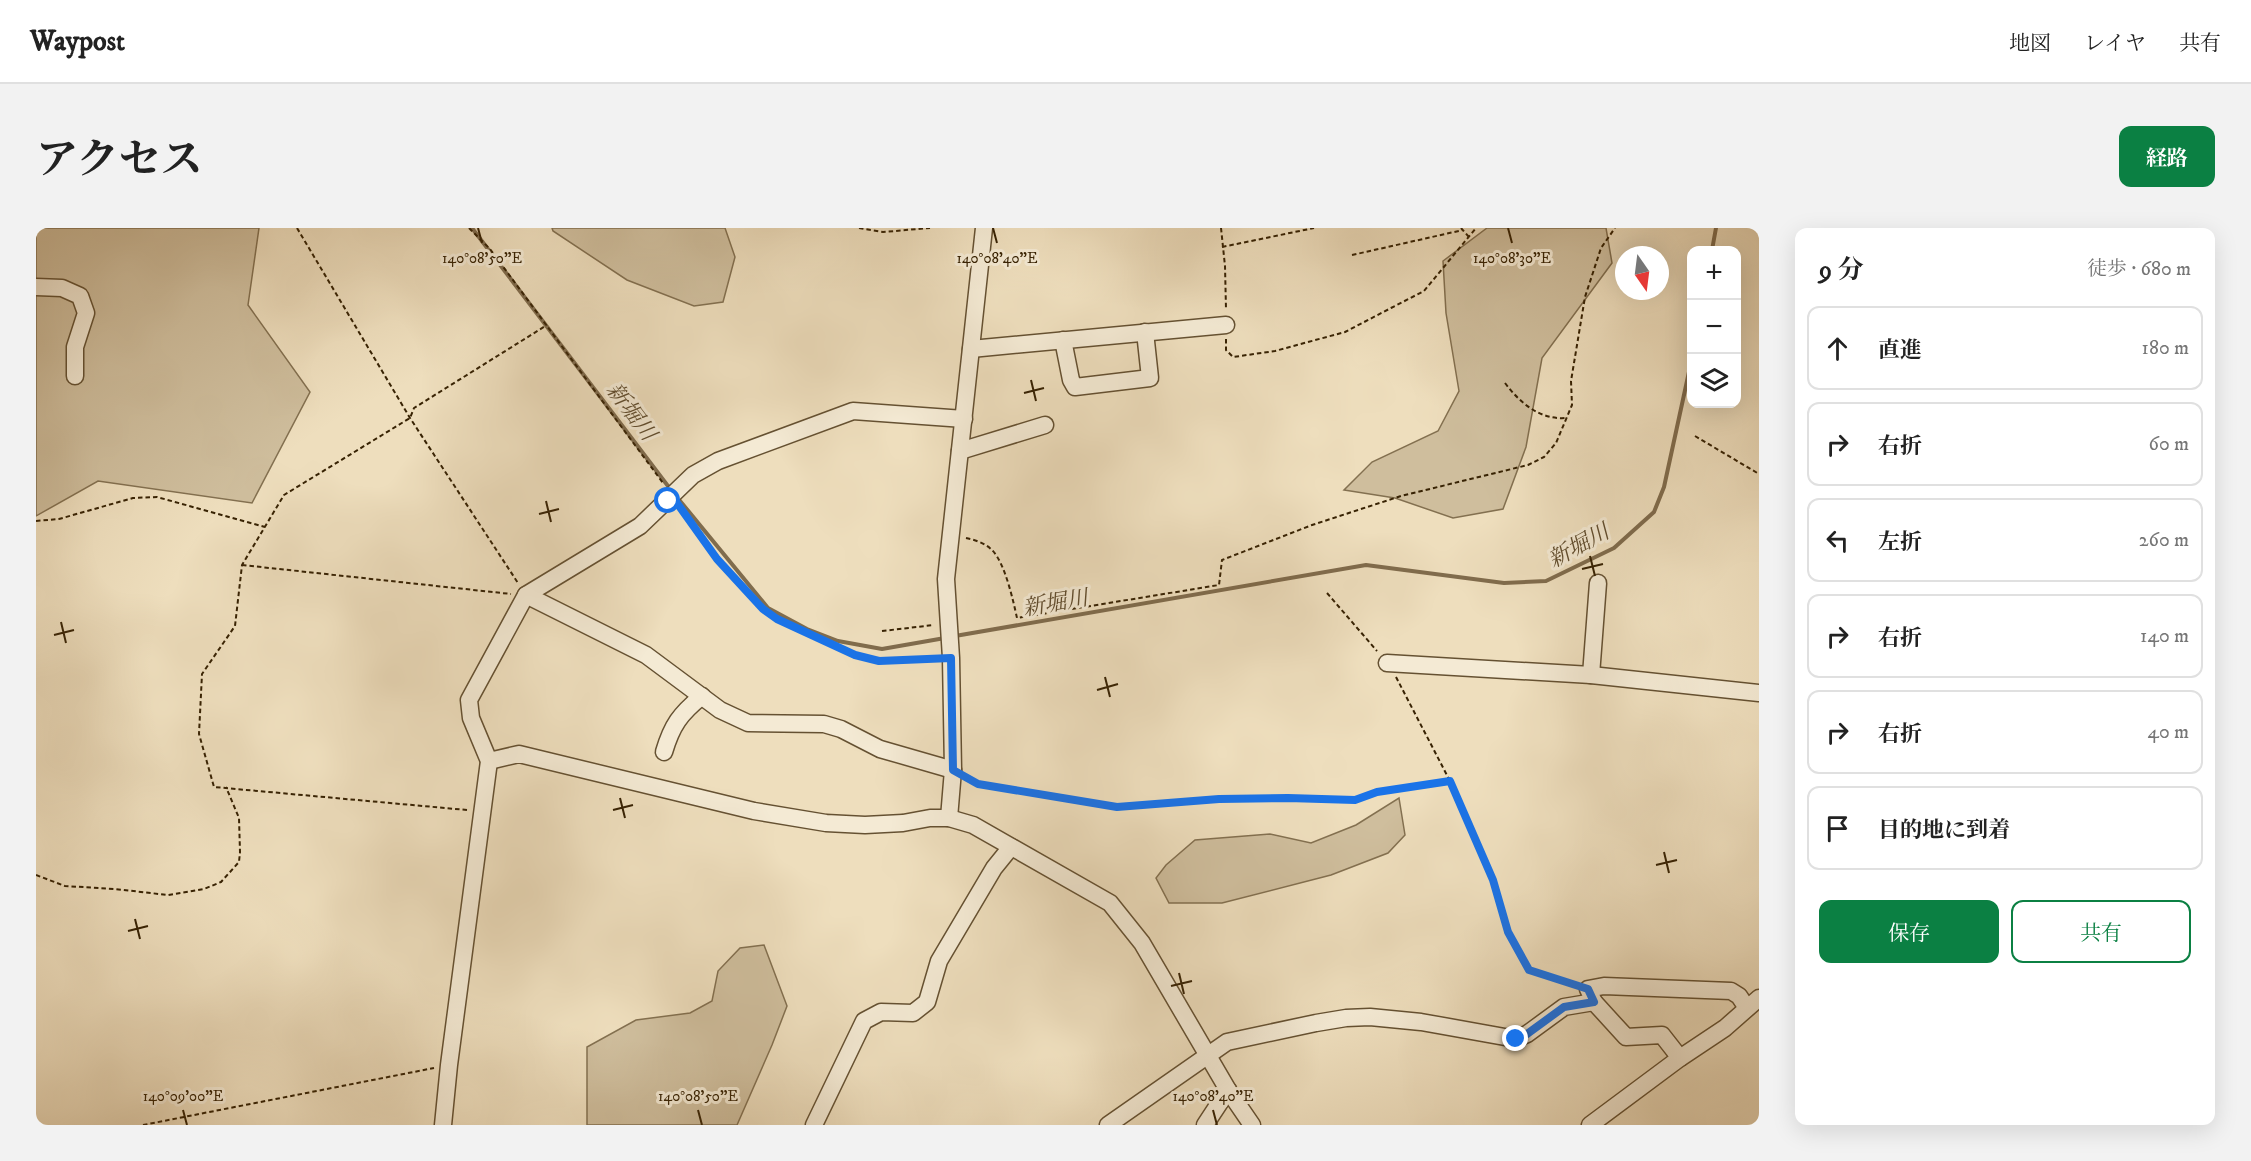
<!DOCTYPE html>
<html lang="ja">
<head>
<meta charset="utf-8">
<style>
  body { margin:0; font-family:"IM FELL DW Pica","Noto Serif JP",serif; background:#f2f2f2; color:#222 }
  .controls { position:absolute; right:18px; top:18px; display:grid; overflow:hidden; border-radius:12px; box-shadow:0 6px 24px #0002 }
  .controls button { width:54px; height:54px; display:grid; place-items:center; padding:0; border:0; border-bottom:2px solid #e0e0e0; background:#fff; color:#222; font:30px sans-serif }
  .compass { position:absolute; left:1579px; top:18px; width:54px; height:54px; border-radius:50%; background:#fff; box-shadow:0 6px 24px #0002; rotate:166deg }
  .stop { position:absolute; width:18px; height:18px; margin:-14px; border:4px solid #1a73e8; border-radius:50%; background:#fff }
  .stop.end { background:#1a73e8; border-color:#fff; box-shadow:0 2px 6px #0008 }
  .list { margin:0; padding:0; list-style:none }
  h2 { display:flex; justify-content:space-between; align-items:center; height:78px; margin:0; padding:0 24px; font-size:26px }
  h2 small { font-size:20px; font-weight:400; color:#767676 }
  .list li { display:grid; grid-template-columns:39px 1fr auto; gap:18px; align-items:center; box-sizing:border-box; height:84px; margin:0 12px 12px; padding:0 12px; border:2px solid #e0e0e0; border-radius:12px }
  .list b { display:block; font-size:22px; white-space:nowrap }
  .list em { font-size:20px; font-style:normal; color:#767676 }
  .actions { display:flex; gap:12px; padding:18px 24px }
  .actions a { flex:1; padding:14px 0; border:2px solid #0b8043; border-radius:12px; text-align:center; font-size:21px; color:#0b8043 }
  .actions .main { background:#0b8043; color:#fff }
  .icon { flex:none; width:33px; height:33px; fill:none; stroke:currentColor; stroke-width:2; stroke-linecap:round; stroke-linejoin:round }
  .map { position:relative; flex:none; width:1723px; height:897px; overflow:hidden; border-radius:12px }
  header { display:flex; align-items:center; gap:36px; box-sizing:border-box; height:84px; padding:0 30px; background:#fff; border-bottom:2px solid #e0e0e0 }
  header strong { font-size:28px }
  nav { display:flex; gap:33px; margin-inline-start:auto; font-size:21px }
  .intro { display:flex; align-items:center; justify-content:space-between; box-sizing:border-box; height:144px; padding:0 36px }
  h1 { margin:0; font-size:42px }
  .button { padding:15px 27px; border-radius:12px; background:#0b8043; color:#fff; font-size:21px; font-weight:700 }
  main { display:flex; gap:36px; padding:0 36px }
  aside { flex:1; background:#fff; border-radius:12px; box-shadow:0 6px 24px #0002 }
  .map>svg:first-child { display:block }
  .green { fill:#cfbe9d; stroke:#837050; stroke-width:1.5 }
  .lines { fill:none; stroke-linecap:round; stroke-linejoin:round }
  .stream { stroke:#806c4d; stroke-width:4 }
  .minor-casing { stroke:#655132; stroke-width:19 }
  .path { stroke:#372203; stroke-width:2; stroke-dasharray:4.5 3; stroke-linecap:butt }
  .minor { stroke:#f4ead4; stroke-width:16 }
  .route { stroke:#1a73e8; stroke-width:8 }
  .ticks { fill:none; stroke:#372203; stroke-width:2 }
  .labels { text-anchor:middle; stroke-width:6; stroke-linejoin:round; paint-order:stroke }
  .water-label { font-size:22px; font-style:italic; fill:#614d2e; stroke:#f4ead4 }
  .ticks-label { font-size:15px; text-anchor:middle; fill:#372203; stroke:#f4ead4; stroke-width:6; stroke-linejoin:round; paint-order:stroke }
</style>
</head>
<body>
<header>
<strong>Waypost</strong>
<nav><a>地図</a><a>レイヤ</a><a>共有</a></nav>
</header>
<div class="intro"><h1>アクセス</h1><a class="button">経路</a></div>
<main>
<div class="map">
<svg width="1723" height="897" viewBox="0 0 1723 897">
  <rect width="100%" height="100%" fill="#eedebd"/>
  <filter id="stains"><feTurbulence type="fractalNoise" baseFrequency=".00333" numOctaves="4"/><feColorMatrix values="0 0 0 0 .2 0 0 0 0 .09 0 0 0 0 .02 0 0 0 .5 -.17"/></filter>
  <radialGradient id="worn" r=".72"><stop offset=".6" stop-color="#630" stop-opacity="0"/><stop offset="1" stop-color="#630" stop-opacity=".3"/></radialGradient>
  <!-- green -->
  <g class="green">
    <path d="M0,0h223l-11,77 62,87 -58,111 -154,-22 -62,35z"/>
    <path d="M516,0h173l10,29 -12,45 -29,4 -67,-26 -74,-49z"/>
    <path d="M1451,0h119l6,35 -70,95 -16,89 -23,62 -50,9 -58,-20 -51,-8 28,-28 66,-31 21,-40 -13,-78 -3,-52z"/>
    <path d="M1363,570l6,37 -17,18 -57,22 -109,28h-53l-13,-25 10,-13 29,-25 75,-6 41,9 45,-18z"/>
    <path d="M728,717l23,61 -15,39 -35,80h-150v-78l49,-27 54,-7 22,-12 6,-30 22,-23z"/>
  </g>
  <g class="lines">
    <!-- stream -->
    <g class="stream">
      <path d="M436,0l199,262"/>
      <path d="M1676,22l4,-22"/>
      <path d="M640,268l92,112 39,21 31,12 44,8 63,-11"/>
      <path d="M919,408l411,-71 138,18 42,-2 68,-33 40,-36 10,-25 28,-129"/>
    </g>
    <defs>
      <g id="minor">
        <path d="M0,59l26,1 18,8 6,17 -11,34v29"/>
        <path d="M1027,112l8,40 4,7 75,-9 -5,-46"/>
        <path d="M935,121l255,-24"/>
        <path d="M924,223l85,-26"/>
        <path d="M490,367l120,60 74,55 28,13 76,1 17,5 39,20 73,21"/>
        <path d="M1351,435l204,12 168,18"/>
        <path d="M1555,447l7,-92"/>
        <path d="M628,524c8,-27 16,-38 38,-56"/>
        <path d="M453,533l30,-7 235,57 72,12 39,2 38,-2 27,-5h19l24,7 137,78 32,40 86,147 24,35"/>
        <path d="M913,590l4,-48 -2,-112 -5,-79 38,-351"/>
        <path d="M1644,830l-18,-23 -36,2 -32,-35 -6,-13 16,-3 127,5 8,5 8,12"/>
        <path d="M407,897l6,-60 40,-304 -18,-43 -2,-18 57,-105 114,-69 53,-51 25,-14 135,-50 111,8"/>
        <path d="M778,897l50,-104 17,-9 32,1 14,-11 12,-41 55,-93 17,-21"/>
        <path d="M1072,897l119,-83 89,-19 30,-5 24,-1 51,5 95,17 11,-5 37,-27 30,-5"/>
        <path d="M1169,897l23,-35"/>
        <path d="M1554,897l90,-67 45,-30 34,-30"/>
      </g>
    </defs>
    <!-- minor casing -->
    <use href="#minor" class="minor-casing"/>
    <!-- path -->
    <g class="path">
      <path d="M261,0l113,190 108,165"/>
      <path d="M433,0l21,21 173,234"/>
      <path d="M823,0l24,4 47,-4"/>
      <path d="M1185,0l4,38 1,43"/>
      <path d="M1425,0l8,9"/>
      <path d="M1186,19l92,-19"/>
      <path d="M1316,27l111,-25"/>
      <path d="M1190,111v11l7,7 42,-6 70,-19 46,-24 33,-17 52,-63"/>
      <path d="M1469,155c15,20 35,37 61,35"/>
      <path d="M1659,208l64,38"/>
      <path d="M645,279l36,52 46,50 14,10 78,36 24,6 59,-3"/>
      <path d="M0,293l23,-2 74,-21 24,-1 108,30"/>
      <path d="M930,310c9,2 19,5 26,12 13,13 21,50 25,68l202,-33 3,-25 90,-35 89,-29 127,-31 16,-8 12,-14 16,-38 -1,-24 14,-84 16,-49 14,-20"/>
      <path d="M206,337l269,29"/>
      <path d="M1291,365l50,58"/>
      <path d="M846,403l52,-6"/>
      <path d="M1360,449l54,104 43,99 15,52 21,38 45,14"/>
      <path d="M930,549l12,7 139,23 102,-8 69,-1 67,2 22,-8 73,-11"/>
      <path d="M431,582l-253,-23 -15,-53 3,-60 33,-48 7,-61 42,-70 126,-77 4,-10 133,-83"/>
      <path d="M0,647l29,11 50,3 53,6 36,-6 17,-7 18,-20 1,-10 -1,-34 -13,-31"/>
      <path d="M107,897l291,-57"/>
    </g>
    <!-- minor -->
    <use href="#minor" class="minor"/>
  </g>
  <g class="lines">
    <!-- route -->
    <path class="route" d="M632,273l4,-5 45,63 46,50 14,10 78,36 24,6 72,-3 2,112 25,14 139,23 102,-8 69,-1 67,2 22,-8 73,-11 43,99 15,52 21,38 59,19 6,13 -30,5 -37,27 -11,5"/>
  </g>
  <!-- ticks -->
  <path class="ticks" d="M442,0l4,15M957,0l4,15M1472,0l4,15M995,152l5,21M988,165l20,-5M510,273l5,21M503,286l20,-5M1554,328l5,20M1546,341l21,-5M25,394l5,21M18,407l20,-5M1069,449l5,20M1061,462l21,-6M584,570l5,20M577,582l20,-5M1628,624l5,21M1620,637l21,-5M99,691l5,20M92,703l20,-5M1143,745l5,21M1135,758l21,-5M147,882l4,15M662,882l4,15M1177,882l4,15"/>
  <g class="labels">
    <!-- water labels -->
    <g class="water-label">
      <text transform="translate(596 183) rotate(53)" y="8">新堀川</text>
      <text transform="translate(1542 317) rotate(-29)" y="8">新堀川</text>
      <text transform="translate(1019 374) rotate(-10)" y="8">新堀川</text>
    </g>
  </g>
  <g class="ticks-label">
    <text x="446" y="35">140°08'50"E</text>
    <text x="961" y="35">140°08'40"E</text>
    <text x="1476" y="35">140°08'30"E</text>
    <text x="147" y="873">140°09'00"E</text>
    <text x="662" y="873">140°08'50"E</text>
    <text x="1177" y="873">140°08'40"E</text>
  </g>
  <rect width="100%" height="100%" filter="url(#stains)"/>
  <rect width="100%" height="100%" fill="url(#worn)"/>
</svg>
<div class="controls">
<button>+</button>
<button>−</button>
<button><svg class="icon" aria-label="layers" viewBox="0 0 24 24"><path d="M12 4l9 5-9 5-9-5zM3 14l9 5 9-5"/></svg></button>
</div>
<svg class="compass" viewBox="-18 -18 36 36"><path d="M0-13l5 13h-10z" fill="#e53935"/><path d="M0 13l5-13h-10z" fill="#767676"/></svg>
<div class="stop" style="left:632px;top:273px"></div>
<div class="stop end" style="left:1480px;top:811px"></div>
</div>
<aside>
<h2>9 分<small>徒歩 · 680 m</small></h2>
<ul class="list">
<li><svg class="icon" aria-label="ahead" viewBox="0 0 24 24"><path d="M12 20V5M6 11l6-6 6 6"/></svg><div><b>直進</b></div><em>180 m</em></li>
<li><svg class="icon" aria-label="right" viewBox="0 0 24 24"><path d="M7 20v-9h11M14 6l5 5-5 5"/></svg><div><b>右折</b></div><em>60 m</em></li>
<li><svg class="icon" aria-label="left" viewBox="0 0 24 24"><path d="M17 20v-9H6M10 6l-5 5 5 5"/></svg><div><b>左折</b></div><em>260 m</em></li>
<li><svg class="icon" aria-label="right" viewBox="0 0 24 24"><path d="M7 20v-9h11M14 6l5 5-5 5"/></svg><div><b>右折</b></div><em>140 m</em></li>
<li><svg class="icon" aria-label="right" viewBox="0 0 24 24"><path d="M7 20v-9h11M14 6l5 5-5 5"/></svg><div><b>右折</b></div><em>40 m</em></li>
<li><svg class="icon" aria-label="arrive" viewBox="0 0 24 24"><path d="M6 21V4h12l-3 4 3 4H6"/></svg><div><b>目的地に到着</b></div></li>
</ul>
<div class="actions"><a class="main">保存</a><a>共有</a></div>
</aside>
</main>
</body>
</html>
